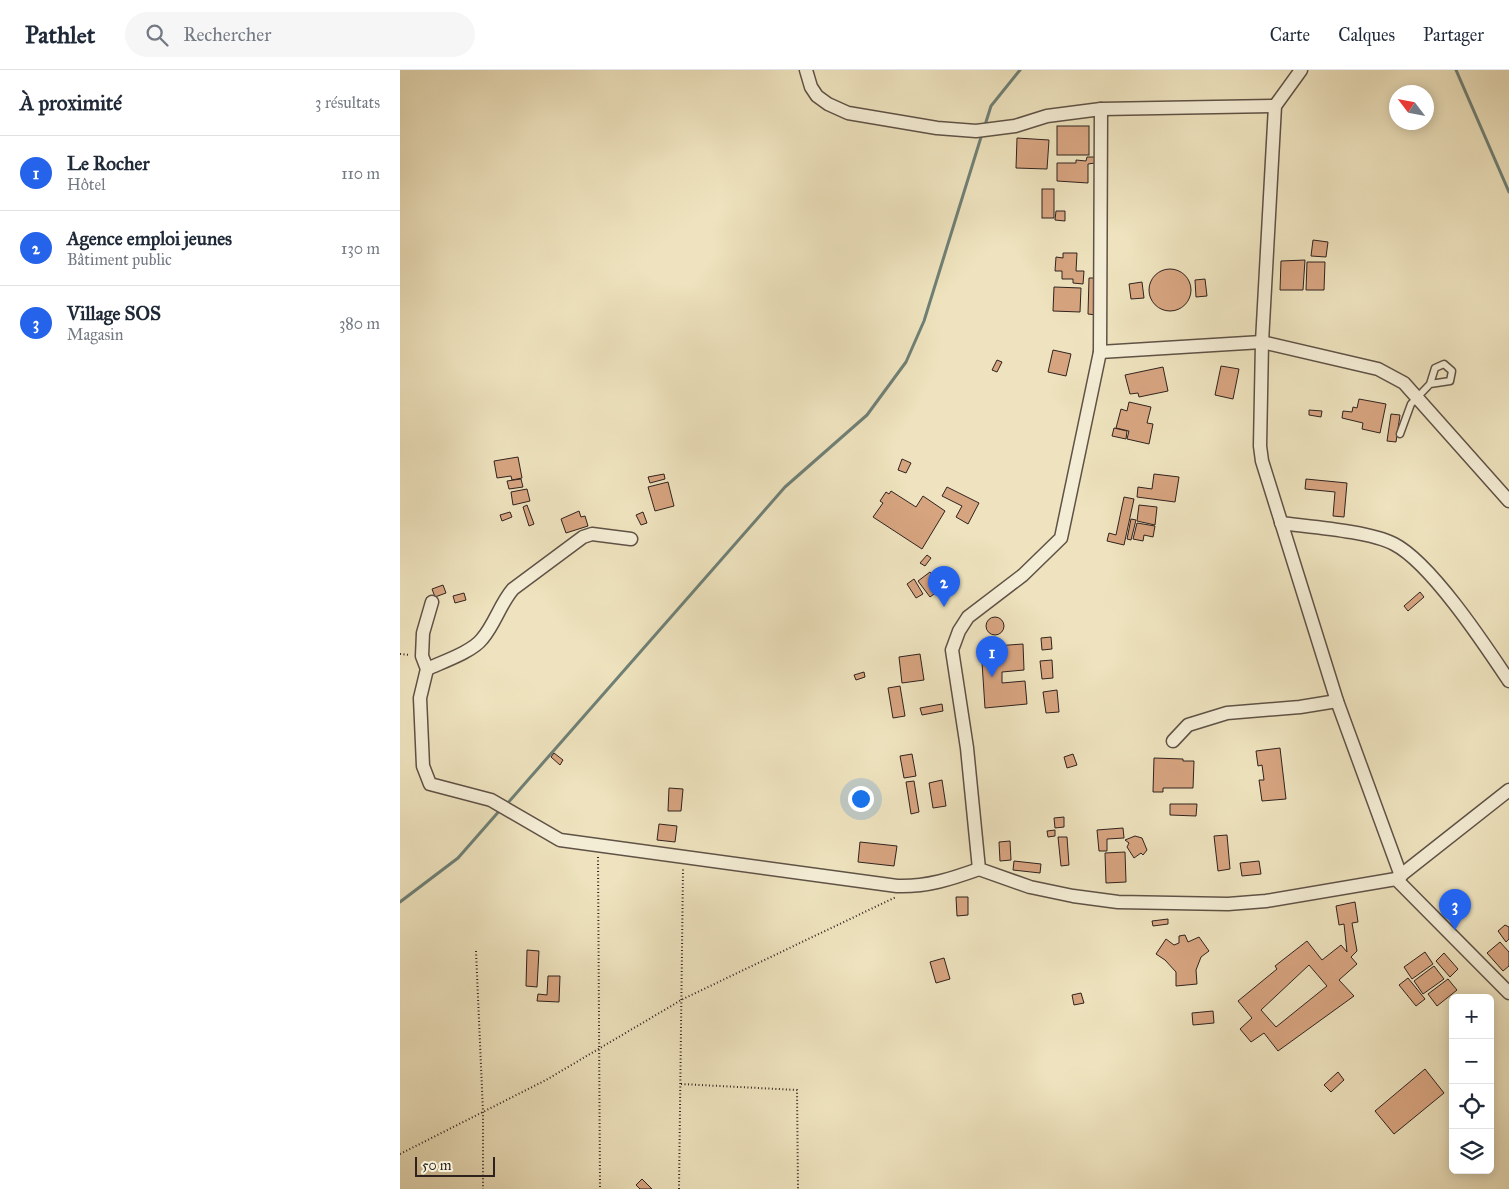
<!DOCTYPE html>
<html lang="fr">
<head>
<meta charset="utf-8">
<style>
  body { margin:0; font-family:"IM FELL Great Primer",serif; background:#f6f6f7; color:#1f2937 }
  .controls { position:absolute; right:15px; bottom:15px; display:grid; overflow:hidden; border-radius:8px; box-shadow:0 2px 12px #0003 }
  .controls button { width:45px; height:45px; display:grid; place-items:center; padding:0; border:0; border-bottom:1px solid #e0e1e3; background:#fff; color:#1f2937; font:25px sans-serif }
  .compass { position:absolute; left:989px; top:15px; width:45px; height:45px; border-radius:50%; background:#fff; box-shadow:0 2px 12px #0003; rotate:302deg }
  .scale { position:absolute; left:15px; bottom:12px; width:80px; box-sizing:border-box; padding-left:5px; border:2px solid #2f221e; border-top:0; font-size:14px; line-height:18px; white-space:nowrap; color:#2f221e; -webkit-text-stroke:4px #f4edd5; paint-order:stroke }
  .you { position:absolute; left:460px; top:728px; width:18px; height:18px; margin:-12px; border:4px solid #fff; border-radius:50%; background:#1a73e8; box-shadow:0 0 0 8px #1a73e833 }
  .badge { display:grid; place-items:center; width:32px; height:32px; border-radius:50%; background:#2563eb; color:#fff; font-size:16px; font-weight:700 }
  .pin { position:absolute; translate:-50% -41px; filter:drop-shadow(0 1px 2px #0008) }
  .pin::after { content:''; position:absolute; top:26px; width:18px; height:15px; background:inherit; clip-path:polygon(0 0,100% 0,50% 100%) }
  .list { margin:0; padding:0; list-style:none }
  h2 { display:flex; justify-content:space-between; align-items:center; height:65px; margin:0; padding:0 20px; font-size:21px }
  h2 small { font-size:16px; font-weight:400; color:#747a83 }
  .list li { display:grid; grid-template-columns:32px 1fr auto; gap:15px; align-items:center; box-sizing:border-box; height:75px; padding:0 20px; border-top:1px solid #e0e1e3 }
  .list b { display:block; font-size:19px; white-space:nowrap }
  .list p { margin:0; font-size:16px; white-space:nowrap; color:#747a83 }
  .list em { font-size:16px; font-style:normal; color:#747a83 }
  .icon { flex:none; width:28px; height:28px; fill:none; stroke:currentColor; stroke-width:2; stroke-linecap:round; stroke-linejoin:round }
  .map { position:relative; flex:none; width:1109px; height:1119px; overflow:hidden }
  header { display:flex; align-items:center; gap:30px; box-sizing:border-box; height:70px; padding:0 25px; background:#fff; border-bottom:1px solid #e0e1e3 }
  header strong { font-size:24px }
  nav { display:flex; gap:28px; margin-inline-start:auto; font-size:18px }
  .search { width:350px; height:45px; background:#f6f6f7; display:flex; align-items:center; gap:12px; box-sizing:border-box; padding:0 18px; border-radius:28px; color:#747a83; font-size:19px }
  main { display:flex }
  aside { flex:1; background:#fff }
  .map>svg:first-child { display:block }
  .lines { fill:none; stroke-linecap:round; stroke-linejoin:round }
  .stream { stroke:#6f8076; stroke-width:3 }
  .building { fill:#d7a480; stroke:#2f221e; fill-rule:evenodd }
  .lane-casing { stroke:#5f5246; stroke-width:9 }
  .street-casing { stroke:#5f5246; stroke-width:15 }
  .path { stroke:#2f221e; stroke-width:2; stroke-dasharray:1 2.5; stroke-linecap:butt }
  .lane { stroke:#f4edd5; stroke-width:6 }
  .street { stroke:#f4edd5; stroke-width:12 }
</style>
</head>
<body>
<header>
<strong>Pathlet</strong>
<div class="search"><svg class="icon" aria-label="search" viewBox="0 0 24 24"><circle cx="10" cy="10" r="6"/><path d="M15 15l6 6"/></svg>Rechercher</div>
<nav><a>Carte</a><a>Calques</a><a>Partager</a></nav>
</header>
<main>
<aside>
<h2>À proximité<small>3 résultats</small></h2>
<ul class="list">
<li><span class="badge">1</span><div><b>Le Rocher</b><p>Hôtel</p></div><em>110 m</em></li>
<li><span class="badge">2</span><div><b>Agence emploi jeunes</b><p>Bâtiment public</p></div><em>130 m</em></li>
<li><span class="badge">3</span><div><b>Village SOS</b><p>Magasin</p></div><em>380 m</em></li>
</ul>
</aside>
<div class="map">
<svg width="1109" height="1119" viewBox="0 0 1109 1119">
  <rect width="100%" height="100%" fill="#eee3be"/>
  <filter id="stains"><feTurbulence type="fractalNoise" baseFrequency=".004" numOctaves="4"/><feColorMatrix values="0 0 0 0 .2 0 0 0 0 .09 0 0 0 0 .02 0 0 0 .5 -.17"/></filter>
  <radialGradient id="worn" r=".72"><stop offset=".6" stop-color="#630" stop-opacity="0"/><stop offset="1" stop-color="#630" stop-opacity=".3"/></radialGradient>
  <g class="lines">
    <!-- stream -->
    <g class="stream">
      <path d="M1056,0l53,122"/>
      <path d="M585,55l6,-19 29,-36"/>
      <path d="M106,735l279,-318 82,-72 39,-53 18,-41 58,-187"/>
      <path d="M0,832l58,-44 43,-49"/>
    </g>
  </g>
  <!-- building -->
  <g class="building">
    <rect x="657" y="56" width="32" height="29"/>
    <path d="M617,68l32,2 -2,29 -31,-1z"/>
    <path d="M687,87h9l-1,6 -7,1v19l-31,-2v-18h19v-3l10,1z"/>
    <rect x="642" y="119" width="12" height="29"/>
    <path d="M656,141h9v10l-10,-1z"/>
    <path d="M913,170l15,2 -2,15 -15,-1z"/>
    <path d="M663,183h14l-1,18h8l-1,13 -10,-1v-4h-11v-8h-7l1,-14 7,1z"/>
    <path d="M905,190l-2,30h-23l1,-29z"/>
    <path d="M907,192h18l-1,28h-18z"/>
    <circle cx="770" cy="220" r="21"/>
    <path d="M689,208h8l-1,37 -8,-1z"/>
    <path d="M805,209l2,17 -11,1 -1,-17z"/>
    <path d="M742,212l2,16 -13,1 -2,-15z"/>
    <path d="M654,217l27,1 -1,24 -27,-1z"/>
    <path d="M653,280l18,4 -5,22 -18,-4z"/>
    <path d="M597,290l5,2 -5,10 -5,-2z"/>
    <path d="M821,296l18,3 -6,30 -18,-4z"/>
    <path d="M763,297l5,24 -29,6 -1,-4 -8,1 -5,-19z"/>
    <path d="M959,329l27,5 -6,29 -18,-4 1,-6 -21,-5 1,-7 9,1 1,-5 4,1z"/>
    <path d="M729,332l22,5 -4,16 6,1 -4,20 -22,-5 2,-8 -13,-3 5,-19 6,2z"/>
    <path d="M909,340l13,1 -1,6 -12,-2z"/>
    <path d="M991,344l9,1 -4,27 -9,-1z"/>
    <path d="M714,358l13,3 -1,8 -14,-3z"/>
    <path d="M118,387l4,21 -10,2 -1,-4 -14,2 -3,-17z"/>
    <path d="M502,389l9,4 -5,10 -8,-3z"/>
    <path d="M264,404l1,5 -15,4 -2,-6z"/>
    <path d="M754,404l25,3 -4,25 -38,-5 1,-10 14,2z"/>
    <path d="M121,409l2,8 -14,2 -2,-8z"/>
    <path d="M906,409l41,4 -3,34 -11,-1 2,-24 -30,-3z"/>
    <path d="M268,412l6,24 -19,5 -7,-24z"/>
    <path d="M547,417l32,16 -11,21 -12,-7 6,-11 -20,-10z"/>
    <path d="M127,419l3,12 -17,4 -2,-13z"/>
    <path d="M491,421l25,16 7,-11 22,15 -23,38 -49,-32 10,-14 -3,-2 6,-9 3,2z"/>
    <path d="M724,427l10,2 -10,46 -17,-4 2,-8 7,2z"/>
    <path d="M127,435l7,19 -5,2 -6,-19z"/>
    <path d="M739,435l18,2 -2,18 -18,-4z"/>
    <path d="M179,441l2,6 4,-1 3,10 -22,7 -5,-14z"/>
    <path d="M110,442l2,5 -10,4 -2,-6z"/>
    <path d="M243,442l4,11 -6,2 -5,-10z"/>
    <path d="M731,449l5,1 -5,20 -4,-1z"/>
    <path d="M737,453l18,3 -2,11 -9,-2 -1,6 -10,-2z"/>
    <path d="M527,485l4,3 -6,8 -5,-3z"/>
    <path d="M530,502l12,16 -12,9 -12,-16z"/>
    <path d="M514,509l9,15 -7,4 -9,-14z"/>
    <path d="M43,515l3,8 -11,4 -3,-8z"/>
    <path d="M1020,522l4,5 -16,14 -4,-5z"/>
    <path d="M64,523l2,7 -11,3 -2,-7z"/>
    <circle cx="595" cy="556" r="9"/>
    <path d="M651,567l1,12 -10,1 -1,-12z"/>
    <path d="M623,574l1,26 -22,2v11l23,-2 2,23 -42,4 -4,-61z"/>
    <path d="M520,584l4,26 -22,3 -3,-26z"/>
    <path d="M652,590l1,18 -11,1 -2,-18z"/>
    <path d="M464,602l1,5 -9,3 -2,-5z"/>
    <path d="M500,616l5,30 -12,2 -5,-30z"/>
    <path d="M657,620l2,22 -13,1 -3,-21z"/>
    <path d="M542,634l1,7 -21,4 -2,-7z"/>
    <path d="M880,678l6,51 -24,2 -3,-21h5l-2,-15 -4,1 -2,-15z"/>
    <path d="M154,683l9,7 -3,5 -9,-8z"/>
    <path d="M512,684l4,22 -12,2 -4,-22z"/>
    <path d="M673,684l4,11 -10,3 -3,-11z"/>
    <path d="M754,688l29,1v2h11l-1,27h-30v4h-10z"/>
    <path d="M542,710l4,26 -13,2 -4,-25z"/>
    <path d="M514,711l5,31 -8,2 -5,-32z"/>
    <path d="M269,718l14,1 -2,22h-13z"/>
    <path d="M770,734h27l-1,12 -26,-1z"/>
    <path d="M664,747v10l-9,1 -1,-10z"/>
    <path d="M259,754l18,2 -2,16 -18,-2z"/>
    <path d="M723,758l1,10 -17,1v12h-8l-2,-21z"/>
    <path d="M655,760v6l-7,1 -1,-6z"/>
    <path d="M827,765l3,34 -12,2 -4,-35z"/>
    <path d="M735,766l7,2 5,12 -4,5 -2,-2 -7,5 -7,-11 2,-4 -4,-3z"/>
    <path d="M658,767h9l2,28 -8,1z"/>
    <path d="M610,771l1,19 -11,1 -1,-19z"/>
    <path d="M460,772l37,4 -3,20 -36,-4z"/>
    <path d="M725,782l1,30 -20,1 -1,-30z"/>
    <path d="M614,791l27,3 -1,9 -27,-3z"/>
    <path d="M859,791l2,13 -19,2 -2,-13z"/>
    <path d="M556,827h12v18l-11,1z"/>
    <path d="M955,832l3,20 -6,1 5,28 -6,6 6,7 -18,16 15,16 -76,55 -14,-18 -13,9 -11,-13 12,-11 -14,-17 39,-32 -2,-3 32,-25 15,19 19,-15 6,7 -3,-28 -5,1 -3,-19zM909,895l18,21 -51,41 -15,-17z"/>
    <path d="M768,849v5l-15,2 -1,-5z"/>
    <path d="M1105,855l4,2v12l-3,3 -8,-11z"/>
    <path d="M785,865l3,7 11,-5 10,14 -8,6 -5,13 1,14 -21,2v-14l-11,-12 -9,-6 10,-15 8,6 5,-2v-7z"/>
    <path d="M1100,872l9,10v14l-6,5 -16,-18z"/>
    <path d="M127,880l12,1 -2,36 -11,-1z"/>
    <path d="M1025,882l8,12 -21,15 -8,-12z"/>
    <path d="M1044,883l14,16 -8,8 -14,-16z"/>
    <path d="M544,888l6,21 -14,4 -6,-21z"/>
    <path d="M1034,896l10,13 -21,15 -9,-13z"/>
    <path d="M148,906h12l-1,26 -22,-1 1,-7 9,1z"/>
    <path d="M1008,908l17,21 -9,7 -17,-21z"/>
    <path d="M1048,909l9,11 -20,16 -9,-12z"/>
    <path d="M681,923l3,10 -10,2 -2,-10z"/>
    <path d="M813,941l1,12 -21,2 -1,-12z"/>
    <path d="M1025,999l19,24 -50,41 -19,-23z"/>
    <path d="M938,1002l6,8 -13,12 -7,-7z"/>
    <path d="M242,1109l10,10h-12l-4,-4z"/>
  </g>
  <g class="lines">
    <defs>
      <path id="lane" d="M1000,364l11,-30 19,-20 5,-16 9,-4 8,7 -2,10 -20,3"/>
      <g id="street">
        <path d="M406,0l5,17 6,9 11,8 20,9 89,15 39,3 39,-5 32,-10 54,-7 174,-3"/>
        <path d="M901,0l-26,36 -13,236 -2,104 2,15 75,240 64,175"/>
        <path d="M701,39l-1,243 -39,186 -38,37 -55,42 -9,14 -7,19 15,98 12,121 51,18 43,9 45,6 110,2 38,-3 130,-22 113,-89"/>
        <path d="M700,282l162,-10 116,27 26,14 105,118"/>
        <path d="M881,453c30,4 88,8 113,21 37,19 91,101 115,137"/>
        <path d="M32,532l-9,31 -1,23 5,13 -7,29 3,68 7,18 61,16 69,40 337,46c30,1 54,-7 82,-17"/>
        <path d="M27,599c15,-7 45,-17 55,-30 13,-15 18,-35 31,-50l70,-52 9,-3 39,5"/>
        <path d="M773,671l15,-16 39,-12 73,-6 37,-6"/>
        <path d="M996,809l113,114"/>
      </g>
    </defs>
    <!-- lane casing -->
    <use href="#lane" class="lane-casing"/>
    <!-- street casing -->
    <use href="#street" class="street-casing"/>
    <!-- path -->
    <g class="path">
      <path d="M0,584l10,1"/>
      <path d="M198,787l2,332"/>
      <path d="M76,881l7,161v77"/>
      <path d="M281,1014l116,6 1,99"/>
      <path d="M0,1084l146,-74 137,-81 213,-102"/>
      <path d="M279,1119l4,-320"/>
    </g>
    <!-- lane -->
    <use href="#lane" class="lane"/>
    <!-- street -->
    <use href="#street" class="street"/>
  </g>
  <rect width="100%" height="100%" filter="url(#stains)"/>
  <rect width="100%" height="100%" fill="url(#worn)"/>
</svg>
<div class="controls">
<button>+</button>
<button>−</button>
<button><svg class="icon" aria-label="locate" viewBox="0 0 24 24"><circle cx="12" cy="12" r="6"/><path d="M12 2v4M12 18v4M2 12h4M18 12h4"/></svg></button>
<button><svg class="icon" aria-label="layers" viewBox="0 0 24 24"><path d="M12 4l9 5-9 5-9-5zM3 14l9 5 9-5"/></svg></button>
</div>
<svg class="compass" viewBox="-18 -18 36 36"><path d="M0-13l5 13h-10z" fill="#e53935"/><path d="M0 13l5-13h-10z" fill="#747a83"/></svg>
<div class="scale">50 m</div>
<div class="you"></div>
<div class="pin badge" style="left:592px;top:607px">1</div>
<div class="pin badge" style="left:544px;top:537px">2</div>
<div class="pin badge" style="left:1055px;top:860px">3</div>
</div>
</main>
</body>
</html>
